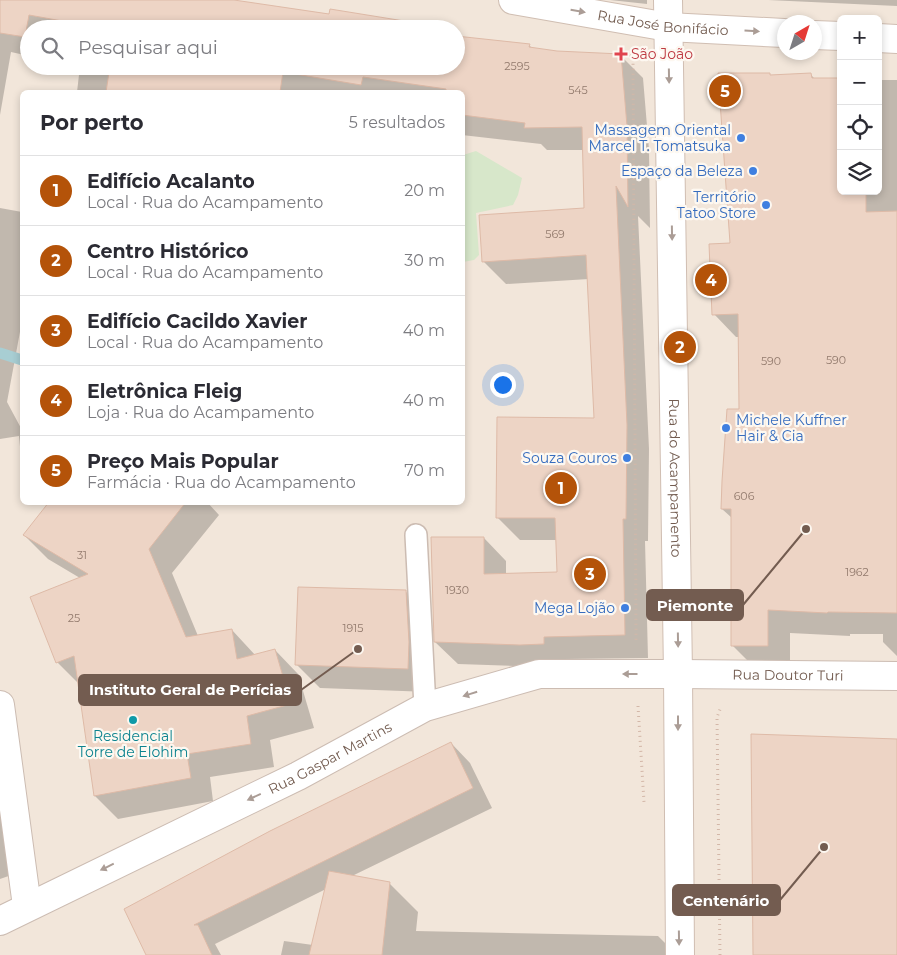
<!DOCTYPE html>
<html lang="pt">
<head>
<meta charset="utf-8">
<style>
  body { margin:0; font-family:Montserrat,sans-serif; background:#f2f2f3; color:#2b2b33 }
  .controls { position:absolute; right:15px; top:15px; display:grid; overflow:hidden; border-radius:8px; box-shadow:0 2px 8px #0003 }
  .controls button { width:45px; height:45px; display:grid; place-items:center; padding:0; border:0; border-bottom:1px solid #e1e1e2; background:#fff; color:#2b2b33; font:25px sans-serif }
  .compass { position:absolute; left:777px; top:15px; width:45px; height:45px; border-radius:50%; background:#fff; box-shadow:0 2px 8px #0003; rotate:39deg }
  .you { position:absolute; left:502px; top:384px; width:18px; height:18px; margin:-12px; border:4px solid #fff; border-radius:50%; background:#1a73e8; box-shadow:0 0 0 8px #1a73e833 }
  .badge { display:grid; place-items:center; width:32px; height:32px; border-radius:50%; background:#b45309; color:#fff; font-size:16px; font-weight:700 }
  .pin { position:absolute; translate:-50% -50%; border:2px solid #fff; box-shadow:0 1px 5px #0006 }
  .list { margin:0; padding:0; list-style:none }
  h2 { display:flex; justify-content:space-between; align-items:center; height:65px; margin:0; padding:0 20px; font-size:21px }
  h2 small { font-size:16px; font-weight:400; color:#7c7c81 }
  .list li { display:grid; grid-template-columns:32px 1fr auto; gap:15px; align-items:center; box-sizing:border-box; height:70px; padding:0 20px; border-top:1px solid #e1e1e2 }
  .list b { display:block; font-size:19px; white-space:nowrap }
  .list p { margin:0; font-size:16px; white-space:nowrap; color:#7c7c81 }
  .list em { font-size:16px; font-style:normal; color:#7c7c81 }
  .icon { flex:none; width:28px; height:28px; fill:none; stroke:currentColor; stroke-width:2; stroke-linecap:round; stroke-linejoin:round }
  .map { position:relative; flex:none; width:897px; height:955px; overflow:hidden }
  .search { position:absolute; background:#fff; box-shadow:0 2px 8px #0003; left:20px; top:20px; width:445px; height:55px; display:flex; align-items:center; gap:12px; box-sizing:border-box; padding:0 18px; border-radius:28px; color:#7c7c81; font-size:19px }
  .panel { position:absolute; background:#fff; box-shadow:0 2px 8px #0003; left:20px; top:90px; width:445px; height:415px; border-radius:8px }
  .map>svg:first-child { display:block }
  .residential { fill:#f2e6da; fill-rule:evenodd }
  .green { fill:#d7e7ca }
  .shadow { fill:#0003 }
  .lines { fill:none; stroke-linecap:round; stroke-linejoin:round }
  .stream { stroke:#a8ced3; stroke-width:11 }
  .building { fill:#edd4c5; stroke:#debaa7 }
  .service-casing { stroke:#ccbcb2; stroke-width:24 }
  .minor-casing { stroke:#ccbcb2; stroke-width:30 }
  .tertiary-casing { stroke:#ccbcb2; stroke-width:30 }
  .secondary-casing { stroke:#d0beb2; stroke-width:30 }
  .path { stroke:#d3b7a8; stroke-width:3; stroke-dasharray:1 4; stroke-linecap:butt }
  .service { stroke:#fff; stroke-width:21 }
  .minor { stroke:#fff; stroke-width:28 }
  .tertiary { stroke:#fff; stroke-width:28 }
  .secondary { stroke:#fff; stroke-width:28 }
  .oneway { fill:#ab9d96 }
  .health-dot { fill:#e0444e; stroke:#fdf8f1; stroke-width:2 }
  .shop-dot { fill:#3f7fe0; stroke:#fdf8f1; stroke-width:2 }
  .culture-dot { fill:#0f9aa8; stroke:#fdf8f1; stroke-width:2 }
  .labels { text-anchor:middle; stroke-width:4.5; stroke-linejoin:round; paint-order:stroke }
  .number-label { font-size:11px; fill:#927a6d }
  .street-label { font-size:14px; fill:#735c50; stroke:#fdf8f1 }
  .health-label { font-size:14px; fill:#be3a42; stroke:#fdf8f1; text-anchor:start }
  .shop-label { font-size:14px; fill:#366cbe; stroke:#fdf8f1; text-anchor:end }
  .culture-label { font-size:14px; fill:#0d838f; stroke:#fdf8f1 }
  .leader { fill:none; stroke:#735c50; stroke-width:2 }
  .callout-dot { fill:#735c50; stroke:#fdf8f1; stroke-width:2 }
  .callout { fill:#735c50; stroke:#735c50; stroke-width:2 }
  .callout-label { font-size:15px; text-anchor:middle; font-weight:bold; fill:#fff }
</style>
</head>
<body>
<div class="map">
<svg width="897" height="955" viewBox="0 0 897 955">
  <rect width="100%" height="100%" fill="#fbf4eb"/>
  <!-- residential -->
  <path class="residential" d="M0,0h897v955h-897zM841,19h37v172h-37zM784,22h30v30h-30zM29,29h427v37h-427zM22,92h440v410h-440z"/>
  <!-- green -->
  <path class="green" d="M476,151l46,27 -4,17 -5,10 -37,8 3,42 -5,5 -11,2v-107z"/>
  <!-- shadow -->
  <g class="shadow">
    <path d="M0,0h226l210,29h-407v27l-18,-4 -11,63z"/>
    <path d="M610,0h37v4z"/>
    <path d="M768,0h129v6z"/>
    <path d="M529,45l3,3 25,4 64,4 22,22 6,72 1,78 -12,-12 11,233 -1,92h-3l3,117 -82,1v7l-22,1 -86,-3 -23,-22 49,-104 22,23v13l52,-1 -1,-33h-37l-23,-23 99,-98 -7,-140 -83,5 -23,-23 102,-52 -1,-59h-37l-6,-6 -79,-9v-43h-385l3,-26h376z"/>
    <path d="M769,74l3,2 39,-1 5,5 25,111h37v-111h19v576l-14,-14v-8h-33v2l-60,-3v35h-35l-23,-23v-127l-10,-9 18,-98 -1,-74h-3l-22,-23 18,-70z"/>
    <path d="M0,208l22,4v109l-15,81 15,28v37l-3,-31 -19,3z"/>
    <path d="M51,502h156l12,13 -47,58 26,63 34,-6 24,26 19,-6 23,24 16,54 -44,12 4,27 -64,10 3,24 -95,18 -23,-23 -15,-111 -22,-22 -27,-65 49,-20 -32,-19 -24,-24z"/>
    <path d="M406,592l23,23 1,77 -110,-4 -23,-23z"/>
    <path d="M451,743l19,20 22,45 -140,68 37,7 29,29 -2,19 242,5 19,19h-396l3,-14 29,4 13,-56 -111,55 6,11h-73z"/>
    <path d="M0,793l26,77 -26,9z"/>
  </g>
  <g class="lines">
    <!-- stream -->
    <path class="stream" d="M0,353l22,7"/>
  </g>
  <!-- building -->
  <g class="building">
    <path d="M0,0h234l95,14 1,-5 105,17v3h-351v-4l-55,-10 -4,22 -25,-4z"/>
    <path d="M456,36l74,8 -1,3 28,4 64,3 6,72 1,81 -12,-21 11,239 -1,94h-3l2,116 -81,2v7l-24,1 -86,-3 -3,-105h53v37l73,-2 -2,-54h-59l1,-101 97,1 -8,-163 -104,7 -3,-47 105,-7 -2,-81 -58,1 1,-5 -63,-8v-23h-16v-3l-83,-12 -2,8 -78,-13 -3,20h-174l4,-26h346z"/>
    <path d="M718,73h52v2l41,-2 1,5h29v113h25v21l31,-1v402l-69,-1 -1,1 -59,-3v36h-37v-137h-10l1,-28 5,-72h12l-1,-95 -26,1 -3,-71 21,-1z"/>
    <path d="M49,502h137l-37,47 37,88 46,-8 5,30 38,-10 16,55 -44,12 4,28 -64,10 4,24 -97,18 -20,-140 -18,7 -26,-66 58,-23 -65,-39z"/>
    <path d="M298,587l108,3 3,52 -1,27 -113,-4z"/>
    <path d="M751,734l146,5v216h-144z"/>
    <path d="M451,742l22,46 -279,137h4l14,30h-66l-22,-46 146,-78z"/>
    <path d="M329,871l61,11 -8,73h-73z"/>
  </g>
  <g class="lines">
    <defs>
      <path id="service" d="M416,535l9,172"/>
      <g id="minor">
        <path d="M0,705l27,201"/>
        <path id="s1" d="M0,921l298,-145 127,-69 114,-33h139"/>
      </g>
      <g id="tertiary">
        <path id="s2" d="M678,674l219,2"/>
      </g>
      <g id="secondary">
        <path id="s3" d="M513,0l155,27 116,6"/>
        <path id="s4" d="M668,0l10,674 2,281"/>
        <path d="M814,35l27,1"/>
        <path d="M878,38l19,1"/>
      </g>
    </defs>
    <!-- service casing -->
    <use href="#service" class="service-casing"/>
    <!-- minor casing -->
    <use href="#minor" class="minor-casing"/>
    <!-- tertiary casing -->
    <use href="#tertiary" class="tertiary-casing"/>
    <!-- secondary casing -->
    <use href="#secondary" class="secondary-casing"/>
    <!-- path -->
    <g class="path">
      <path d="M630,55l3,3 3,584"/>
      <path d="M638,706l6,96"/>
      <path d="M720,955l-3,-238 4,-10"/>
    </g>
    <!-- service -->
    <use href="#service" class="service"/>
    <!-- minor -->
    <use href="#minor" class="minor"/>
    <!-- tertiary -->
    <use href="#tertiary" class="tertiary"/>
    <!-- secondary -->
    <use href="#secondary" class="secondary"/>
  </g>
  <!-- one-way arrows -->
  <defs><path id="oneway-solid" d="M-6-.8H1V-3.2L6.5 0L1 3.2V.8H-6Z" transform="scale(1.25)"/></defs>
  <g class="oneway">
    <use href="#oneway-solid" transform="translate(578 11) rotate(10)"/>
    <use href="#oneway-solid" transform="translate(752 31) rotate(3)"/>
    <use href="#oneway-solid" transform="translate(669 76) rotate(89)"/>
    <use href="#oneway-solid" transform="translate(672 233) rotate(89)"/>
    <use href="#oneway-solid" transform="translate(678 640) rotate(89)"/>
    <use href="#oneway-solid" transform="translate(630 674) rotate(-180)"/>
    <use href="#oneway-solid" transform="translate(470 694) rotate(163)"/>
    <use href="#oneway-solid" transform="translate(678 723) rotate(90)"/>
    <use href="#oneway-solid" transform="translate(254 797) rotate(155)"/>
    <use href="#oneway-solid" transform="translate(107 867) rotate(154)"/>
    <use href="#oneway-solid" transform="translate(679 938) rotate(89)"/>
  </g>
  <!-- markers -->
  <path class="health-dot" d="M618.5 46.5h5v5h5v5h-5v5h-5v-5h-5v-5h5z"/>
  <g class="shop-dot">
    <circle cx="741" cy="138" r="5"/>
    <circle cx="753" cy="171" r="5"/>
    <circle cx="766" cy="205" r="5"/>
    <circle cx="726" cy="428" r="5"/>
    <circle cx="627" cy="458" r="5"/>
    <circle cx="625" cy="608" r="5"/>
  </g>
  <circle class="culture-dot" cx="133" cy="720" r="5"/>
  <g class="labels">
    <!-- number labels -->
    <g class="number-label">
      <text x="517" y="70">2595</text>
      <text x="578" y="94">545</text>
      <text x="555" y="238">569</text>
      <text x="836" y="364">590</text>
      <text x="771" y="365">590</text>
      <text x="744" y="500">606</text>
      <text x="82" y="559">31</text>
      <text x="857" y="576">1962</text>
      <text x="457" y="594">1930</text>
      <text x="74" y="622">25</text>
      <text x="353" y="632">1915</text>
    </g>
    <!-- street labels -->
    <g class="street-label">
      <text dy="5" stroke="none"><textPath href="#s3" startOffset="152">Rua José Bonifácio</textPath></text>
      <text dy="5" stroke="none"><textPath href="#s4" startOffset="478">Rua do Acampamento</textPath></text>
      <text dy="5" stroke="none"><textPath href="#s2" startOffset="110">Rua Doutor Turi</textPath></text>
      <text dy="5" stroke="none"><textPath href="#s1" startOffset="368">Rua Gaspar Martins</textPath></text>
    </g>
    <!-- health labels -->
    <g class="health-label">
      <text x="631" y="59">São João</text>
    </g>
    <!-- shop labels -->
    <g class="shop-label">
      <text x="731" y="135">Massagem Oriental<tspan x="731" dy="16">Marcel T. Tomatsuka</tspan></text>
      <text x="743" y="176">Espaço da Beleza</text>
      <text x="756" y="202">Território<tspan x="756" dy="16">Tatoo Store</tspan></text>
      <text x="736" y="425" text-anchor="start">Michele Kuffner<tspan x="736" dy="16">Hair &amp; Cia</tspan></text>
      <text x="617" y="463">Souza Couros</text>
      <text x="615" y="613">Mega Lojão</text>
    </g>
    <!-- culture labels -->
    <g class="culture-label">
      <text x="133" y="741">Residencial<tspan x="133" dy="16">Torre de Elohim</tspan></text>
    </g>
  </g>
  <!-- callouts -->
  <path class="leader" d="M806 529L743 605M358 649L301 690M824 847L780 900"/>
  <g class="callout-dot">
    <circle cx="806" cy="529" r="5"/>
    <circle cx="358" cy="649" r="5"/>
    <circle cx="824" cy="847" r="5"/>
  </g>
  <g class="callout">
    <rect x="647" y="590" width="96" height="30" rx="5"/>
    <rect x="79" y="675" width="222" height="30" rx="5"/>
    <rect x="673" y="885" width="107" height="30" rx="5"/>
  </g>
  <g class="callout-label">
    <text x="695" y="611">Piemonte</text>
    <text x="190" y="695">Instituto Geral de Perícias</text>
    <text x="726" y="906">Centenário</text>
  </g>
</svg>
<div class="controls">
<button>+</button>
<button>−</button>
<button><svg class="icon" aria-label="locate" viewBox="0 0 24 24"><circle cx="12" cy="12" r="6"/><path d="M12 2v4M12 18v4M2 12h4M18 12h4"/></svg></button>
<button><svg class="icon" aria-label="layers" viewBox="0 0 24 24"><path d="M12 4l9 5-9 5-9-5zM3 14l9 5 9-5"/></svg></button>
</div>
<svg class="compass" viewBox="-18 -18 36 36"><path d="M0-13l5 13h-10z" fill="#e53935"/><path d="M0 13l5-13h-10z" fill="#7c7c81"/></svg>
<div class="you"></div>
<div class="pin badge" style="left:561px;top:488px">1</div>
<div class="pin badge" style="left:680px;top:347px">2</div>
<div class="pin badge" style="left:590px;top:574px">3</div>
<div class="pin badge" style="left:711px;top:280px">4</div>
<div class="pin badge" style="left:725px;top:91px">5</div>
<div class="search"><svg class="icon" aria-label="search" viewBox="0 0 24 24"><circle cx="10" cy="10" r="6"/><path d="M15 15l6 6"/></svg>Pesquisar aqui</div>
<section class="panel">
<h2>Por perto<small>5 resultados</small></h2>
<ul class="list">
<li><span class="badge">1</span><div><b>Edifício Acalanto</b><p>Local · Rua do Acampamento</p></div><em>20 m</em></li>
<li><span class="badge">2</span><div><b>Centro Histórico</b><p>Local · Rua do Acampamento</p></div><em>30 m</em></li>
<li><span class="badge">3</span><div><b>Edifício Cacildo Xavier</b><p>Local · Rua do Acampamento</p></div><em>40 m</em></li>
<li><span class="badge">4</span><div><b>Eletrônica Fleig</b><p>Loja · Rua do Acampamento</p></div><em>40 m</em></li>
<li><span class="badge">5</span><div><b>Preço Mais Popular</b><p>Farmácia · Rua do Acampamento</p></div><em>70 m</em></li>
</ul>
</section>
</div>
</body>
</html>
